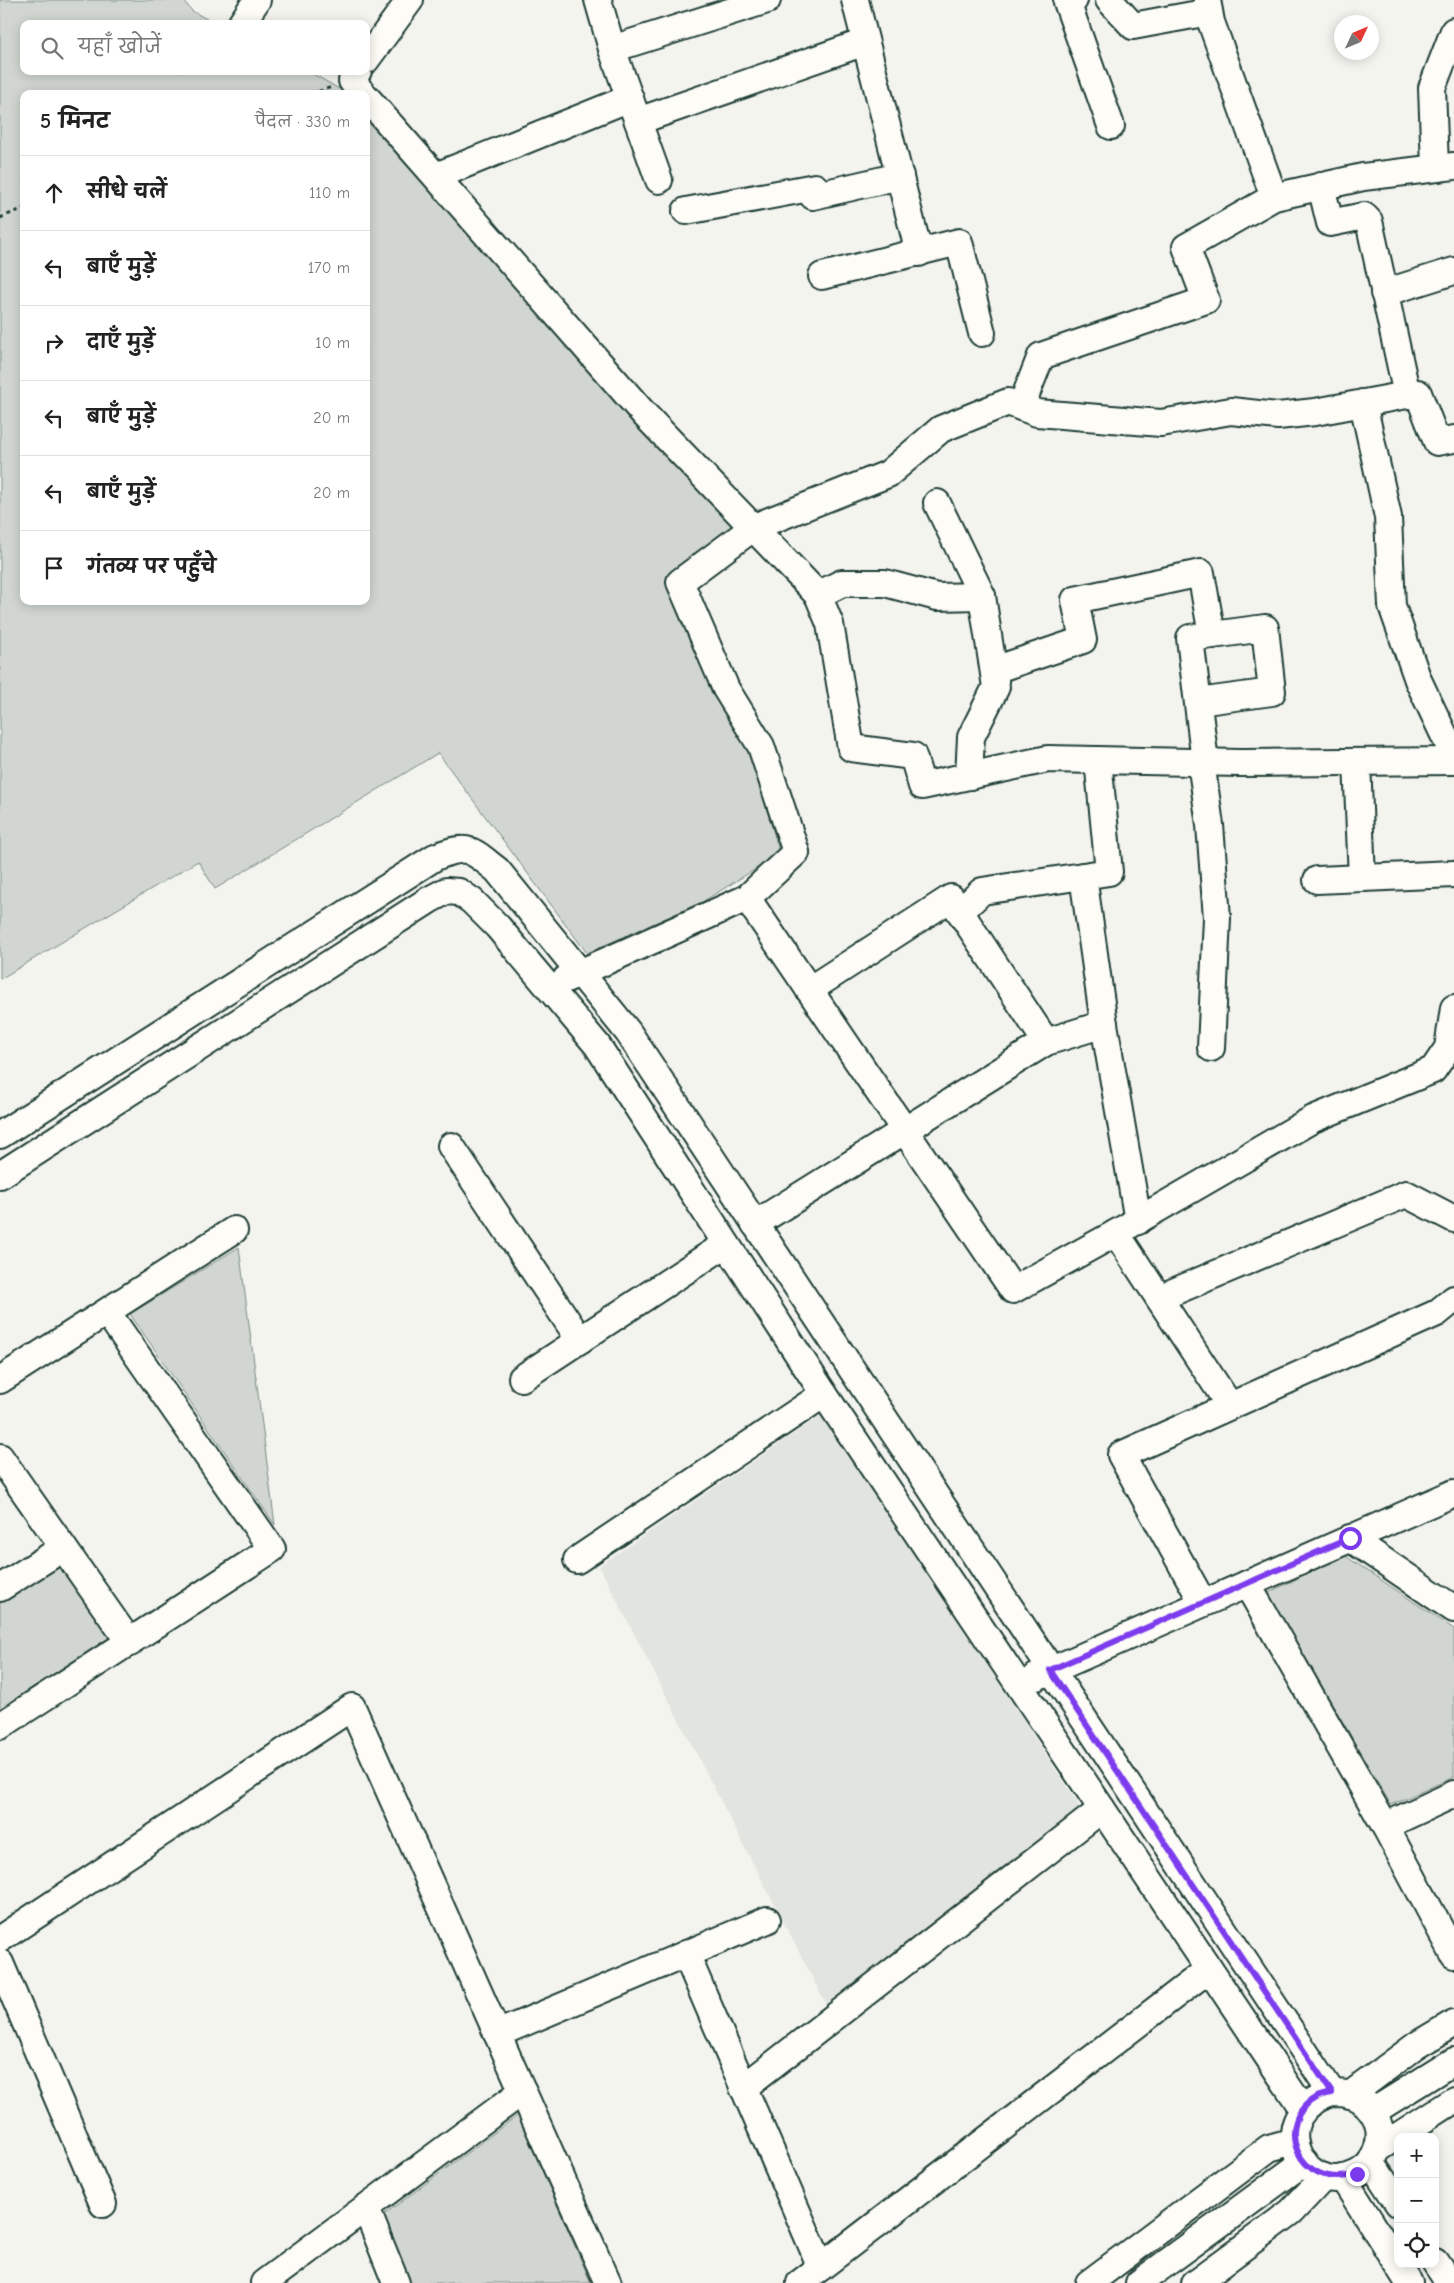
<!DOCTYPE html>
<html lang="hi">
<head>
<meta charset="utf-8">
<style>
  body { margin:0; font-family:"Comic Neue","Playpen Sans Deva",sans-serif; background:#f6f6f6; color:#222 }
  .controls { position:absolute; right:15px; bottom:15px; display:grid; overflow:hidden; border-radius:10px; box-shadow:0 2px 12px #0003 }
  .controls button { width:45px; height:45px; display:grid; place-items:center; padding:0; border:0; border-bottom:1px solid #e0e0e0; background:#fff; color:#222; font:25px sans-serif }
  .compass { position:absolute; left:1334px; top:15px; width:45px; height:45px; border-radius:50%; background:#fff; box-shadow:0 2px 12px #0003; rotate:46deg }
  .stop { position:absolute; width:15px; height:15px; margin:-11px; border:4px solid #7c3aed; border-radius:50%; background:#fff }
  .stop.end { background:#7c3aed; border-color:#fff; box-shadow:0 1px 5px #0008 }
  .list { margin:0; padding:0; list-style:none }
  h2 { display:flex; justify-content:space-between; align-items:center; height:65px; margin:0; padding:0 20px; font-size:21px }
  h2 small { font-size:16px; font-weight:400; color:#767676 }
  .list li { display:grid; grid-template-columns:32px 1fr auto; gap:15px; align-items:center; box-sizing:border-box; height:75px; padding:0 20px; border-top:1px solid #e0e0e0 }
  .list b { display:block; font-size:19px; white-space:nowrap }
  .list em { font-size:16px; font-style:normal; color:#767676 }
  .icon { flex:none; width:28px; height:28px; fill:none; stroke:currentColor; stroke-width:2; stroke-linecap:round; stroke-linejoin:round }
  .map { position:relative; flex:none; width:1454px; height:2283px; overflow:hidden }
  .search { position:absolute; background:#fff; box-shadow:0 2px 12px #0003; left:20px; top:20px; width:350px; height:55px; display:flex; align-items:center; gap:12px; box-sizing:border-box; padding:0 18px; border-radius:10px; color:#767676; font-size:19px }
  .panel { position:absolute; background:#fff; box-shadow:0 2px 12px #0003; left:20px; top:90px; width:350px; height:515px; border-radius:10px }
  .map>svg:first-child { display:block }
  .built { fill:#e2e5df }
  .green { fill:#d1d6d1; stroke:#788a82 }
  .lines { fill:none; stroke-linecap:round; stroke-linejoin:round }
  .minor-casing { stroke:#1f3d34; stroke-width:30 }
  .path { stroke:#1f3d34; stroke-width:3; stroke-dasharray:4 4; stroke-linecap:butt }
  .minor { stroke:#fdfcf7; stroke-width:26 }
  .route { stroke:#7c3aed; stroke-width:6 }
</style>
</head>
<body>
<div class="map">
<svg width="1454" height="2283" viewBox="0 0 1454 2283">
  <rect width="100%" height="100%" fill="#f4f4ef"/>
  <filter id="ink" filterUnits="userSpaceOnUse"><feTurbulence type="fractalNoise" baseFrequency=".02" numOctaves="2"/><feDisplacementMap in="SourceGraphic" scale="10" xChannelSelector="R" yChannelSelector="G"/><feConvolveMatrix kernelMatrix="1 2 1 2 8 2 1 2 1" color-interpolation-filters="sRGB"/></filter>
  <g filter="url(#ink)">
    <!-- built -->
    <path class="built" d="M823,1414l258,394 -255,196 -227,-438z"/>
    <!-- green -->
    <g class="green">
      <path d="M0,0h183l9,11 24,13h-192v47h284l40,23h-324v507h342v-487l369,413 -67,53 82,173 30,101 -78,48 -115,51 -149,-200 -223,136 -17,-28 -198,118z"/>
      <path d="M239,1247l36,278 -145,-211z"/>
      <path d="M1344,1555l110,74v148l-63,28 -123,-212z"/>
      <path d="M59,1562l55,80 -114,71v-113z"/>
      <path d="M518,2115l73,168h-182l-27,-67z"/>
    </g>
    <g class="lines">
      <defs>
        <g id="minor">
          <path d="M598,0l14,49 47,131"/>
          <path d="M855,0l64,253"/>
          <path d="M1074,0l-7,2 44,124"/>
          <path d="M1109,0l24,26 76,-14"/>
          <path d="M1207,0l4,22 63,175"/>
          <path d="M241,24l16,-24"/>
          <path d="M612,49l155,-49"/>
          <path d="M366,60l44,-60"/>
          <path d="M358,71l-6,10 11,13"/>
          <path d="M366,97l279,318 173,180 12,29 21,124 62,8 9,30 126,-27 192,4 214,-2"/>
          <path d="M638,121l227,-79"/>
          <path d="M1435,167l-3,-79 22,-57"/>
          <path d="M436,176l194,-78"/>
          <path d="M1321,186l9,37 34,-7 5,5 38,174"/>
          <path d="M686,211l129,-24 -2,9 87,-20"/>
          <path d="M822,276l137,-34 23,91"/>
          <path d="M1384,293l70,-22"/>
          <path d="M1363,403l25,114 4,89 26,74 36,76"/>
          <path d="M1021,407l20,-51 165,-56 -20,-53 88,-50 89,-20 91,-11"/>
          <path d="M937,503l45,93 14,91 -25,50 -2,39"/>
          <path d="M818,595l24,-12h43l52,14 45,-1"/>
          <path d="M994,670l89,-30 -8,-40 126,-27 11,62"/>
          <path d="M1198,702l74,-10 -7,-64 -75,10 15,124"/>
          <path d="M1098,760l11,112 -26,4 21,148 34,197"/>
          <path d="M1201,762l9,63 7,93 -6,130"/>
          <path d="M1357,762l5,116"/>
          <path d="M1317,880l137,-6"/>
          <path d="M747,898l266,392 103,-57 197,-114 120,-49 15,-22 6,-40"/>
          <path d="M960,912l22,-21 101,-15"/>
          <path d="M566,979l181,-81 49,-46 -35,-106 -35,-57 -46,-107 74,-55 134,-53 53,-45 67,-27 29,11 124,10 70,-12 47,5 37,-4 103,-19 19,49 17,-3"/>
          <path d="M809,990l142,-92 95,144"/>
          <path d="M0,1135l435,-278c34,-14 36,-7 62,13l131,162 704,1061"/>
          <path d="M451,1146l129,194"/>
          <path d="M0,1175l429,-275 17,-9 13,1 13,9 26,26 99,118 227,349 479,715"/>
          <path d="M755,1224l291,-182 58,-18"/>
          <path d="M1116,1233l114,173"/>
          <path d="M1159,1298l247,-104 48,25"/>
          <path d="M522,1378l204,-134"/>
          <path d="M0,1380l234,-150"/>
          <path d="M0,1457l130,186"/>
          <path d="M1350,1538l104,71"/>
          <path d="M577,1560l247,-166"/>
          <path d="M1247,1584l138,242 69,129"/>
          <path d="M0,1588l63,-40"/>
          <path d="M1203,1603l-82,-148 316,-142 17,-14"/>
          <path d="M1036,1677l418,-184"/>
          <path d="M0,1726l272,-177 -165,-237"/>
          <path d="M1385,1826l69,-32"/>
          <path d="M0,1939l352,-232 256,576"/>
          <path d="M686,1954l135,313"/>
          <path d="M0,1963l103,241"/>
          <path d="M497,2034l270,-114"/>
          <path d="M743,2088l359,-279"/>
          <path d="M1332,2093c6,0 13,0 19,2 26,10 36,37 23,62 -5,10 -15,17 -26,20 -49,15 -84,-64 -16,-84z"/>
          <path d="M1350,2095l67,-50 37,-22"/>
          <path d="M1374,2111l80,-50"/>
          <path d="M1378,2149l76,-49"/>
          <path d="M1371,2162l27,41"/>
          <path d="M1343,2178l66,105"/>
          <path d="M366,2208l30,75"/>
          <path d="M1435,2262l14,21"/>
          <path d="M264,2283l259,-192"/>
          <path d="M800,2283l409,-314"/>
          <path d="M1089,2283l180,-135 25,-7"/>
          <path d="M1139,2283l165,-121"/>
          <path d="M1195,2283l96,-71 33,-35"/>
        </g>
      </defs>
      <!-- minor casing -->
      <use href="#minor" class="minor-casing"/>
      <!-- path -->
      <g class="path">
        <path d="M311,94l21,-7"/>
        <path d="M0,218l24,-10"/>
      </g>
      <!-- minor -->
      <use href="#minor" class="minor"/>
    </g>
  </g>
  <g class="lines" filter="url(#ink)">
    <!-- route -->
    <path class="route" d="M1350,1538l-300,132 282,423c-5,1 -11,2 -15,4 -45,24 -20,95 40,77"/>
  </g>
</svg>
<div class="controls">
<button>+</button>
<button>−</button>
<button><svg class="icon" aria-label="locate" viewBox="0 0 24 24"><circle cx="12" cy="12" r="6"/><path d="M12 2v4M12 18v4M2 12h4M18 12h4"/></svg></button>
</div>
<svg class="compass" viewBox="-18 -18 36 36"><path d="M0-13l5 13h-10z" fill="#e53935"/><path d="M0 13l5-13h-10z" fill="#767676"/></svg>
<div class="stop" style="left:1350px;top:1538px"></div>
<div class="stop end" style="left:1357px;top:2174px"></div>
<div class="search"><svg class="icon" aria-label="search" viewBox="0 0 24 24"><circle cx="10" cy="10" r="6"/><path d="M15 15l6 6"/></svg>यहाँ खोजें</div>
<section class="panel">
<h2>5 मिनट<small>पैदल · 330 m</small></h2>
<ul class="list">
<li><svg class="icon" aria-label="ahead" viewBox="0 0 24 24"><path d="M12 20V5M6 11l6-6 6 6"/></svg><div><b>सीधे चलें</b></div><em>110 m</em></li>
<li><svg class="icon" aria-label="left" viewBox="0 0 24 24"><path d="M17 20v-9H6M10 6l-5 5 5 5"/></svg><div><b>बाएँ मुड़ें</b></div><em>170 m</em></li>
<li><svg class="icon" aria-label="right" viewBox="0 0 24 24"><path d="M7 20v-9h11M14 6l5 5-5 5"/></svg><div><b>दाएँ मुड़ें</b></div><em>10 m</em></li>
<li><svg class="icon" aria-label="left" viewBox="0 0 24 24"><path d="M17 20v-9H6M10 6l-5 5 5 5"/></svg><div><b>बाएँ मुड़ें</b></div><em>20 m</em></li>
<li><svg class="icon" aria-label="left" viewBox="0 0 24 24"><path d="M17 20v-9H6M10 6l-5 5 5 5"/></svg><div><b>बाएँ मुड़ें</b></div><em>20 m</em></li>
<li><svg class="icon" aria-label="arrive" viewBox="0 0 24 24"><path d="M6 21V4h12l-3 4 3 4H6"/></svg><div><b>गंतव्य पर पहुँचे</b></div></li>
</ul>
</section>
</div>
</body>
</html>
